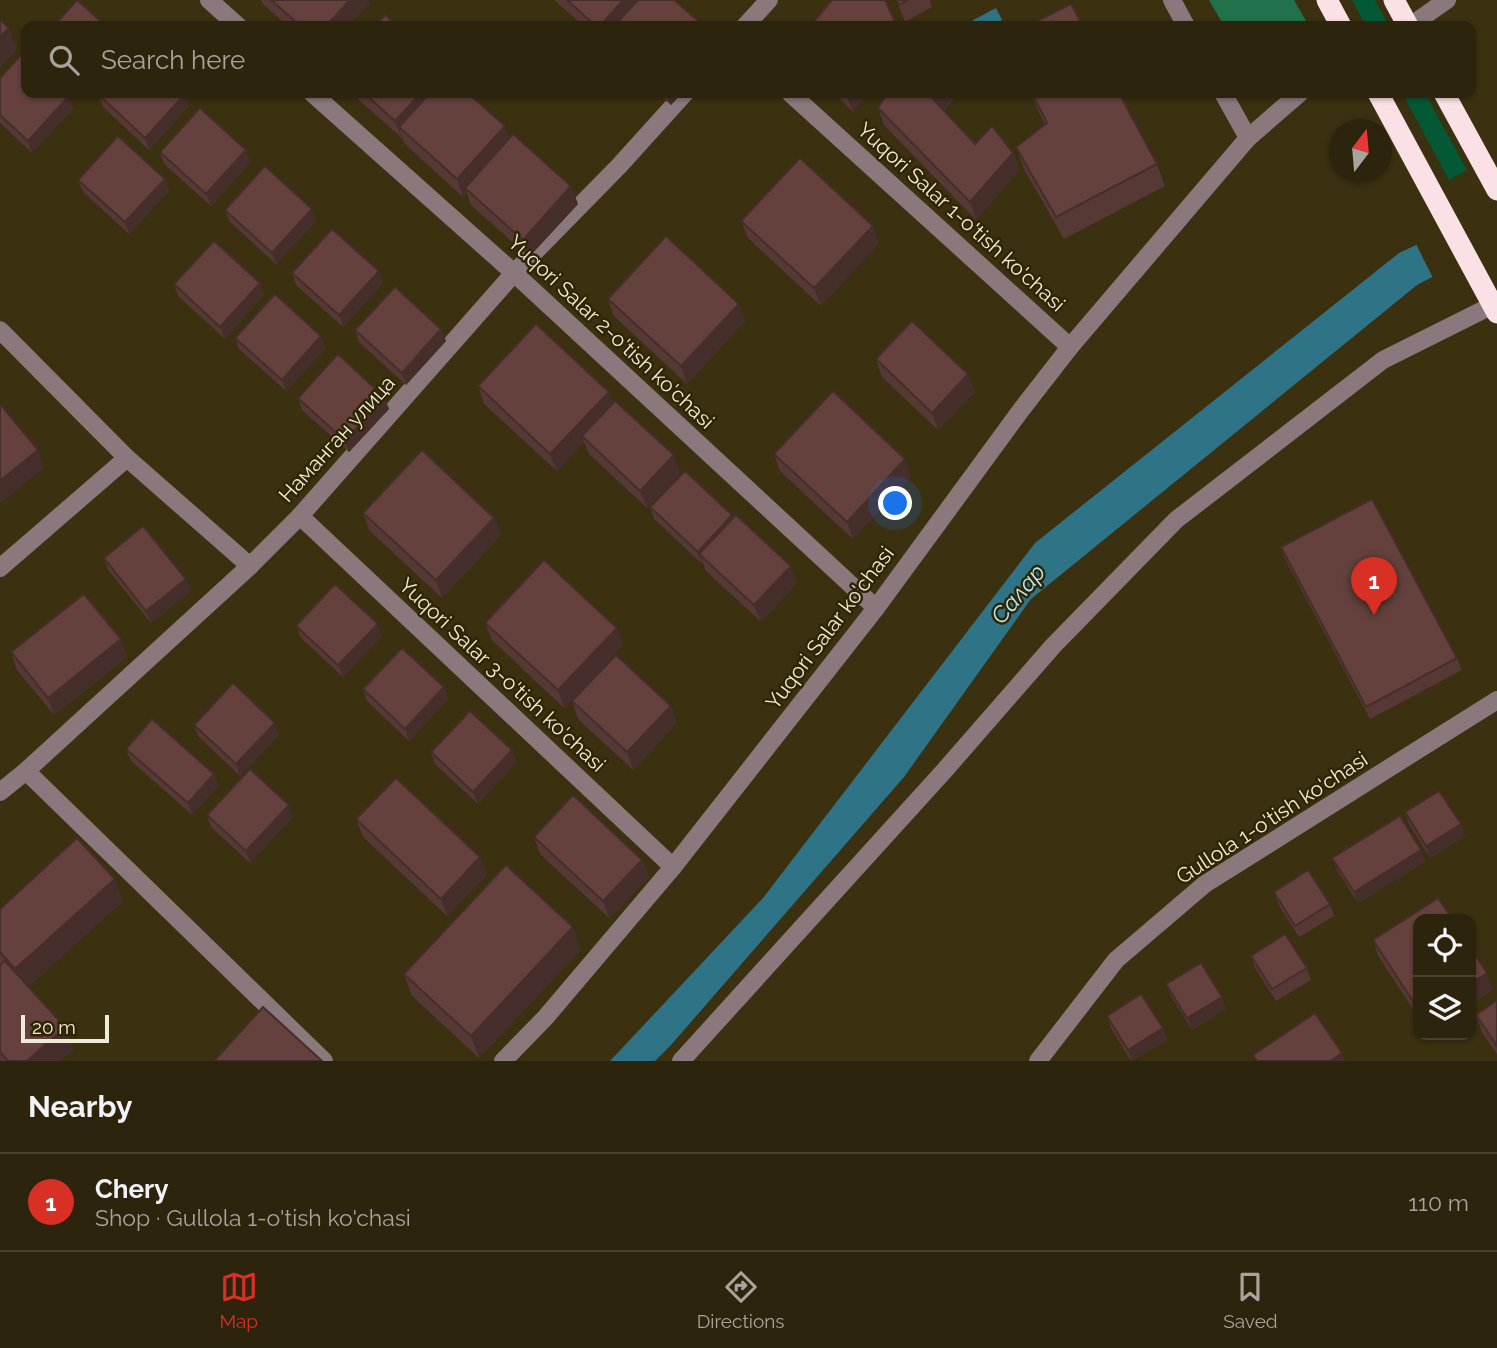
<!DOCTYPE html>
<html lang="en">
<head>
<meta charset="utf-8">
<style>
  body { margin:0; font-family:Raleway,sans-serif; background:#342c15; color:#f1f3f6 }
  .controls { position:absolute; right:21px; bottom:21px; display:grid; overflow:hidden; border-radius:14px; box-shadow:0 2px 5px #0004 }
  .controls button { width:63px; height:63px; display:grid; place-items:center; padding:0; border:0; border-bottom:2px solid #48412d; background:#2c240c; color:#f1f3f6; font:35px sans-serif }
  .compass { position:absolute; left:1329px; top:119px; width:63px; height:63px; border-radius:50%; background:#2c240c; box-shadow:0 2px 5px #0004; rotate:16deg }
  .scale { position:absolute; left:21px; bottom:18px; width:88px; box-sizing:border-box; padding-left:7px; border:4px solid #f0ead8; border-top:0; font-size:19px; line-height:24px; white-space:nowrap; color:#f0ead8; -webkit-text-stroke:5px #302605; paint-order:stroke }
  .you { position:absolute; left:896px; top:504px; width:24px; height:24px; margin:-18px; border:5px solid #fff; border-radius:50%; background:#1a73e8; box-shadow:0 0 0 10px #1a73e833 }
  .badge { display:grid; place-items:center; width:46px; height:46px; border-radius:50%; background:#d93025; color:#fff; font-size:23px; font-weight:700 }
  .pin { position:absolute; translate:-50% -58px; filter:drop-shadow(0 2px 4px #0008) }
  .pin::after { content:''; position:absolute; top:37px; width:24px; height:21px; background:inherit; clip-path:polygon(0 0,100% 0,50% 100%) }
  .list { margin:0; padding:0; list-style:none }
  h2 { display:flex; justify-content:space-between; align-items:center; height:91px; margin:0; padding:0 28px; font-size:30px }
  h2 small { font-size:23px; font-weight:400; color:#a6a49d }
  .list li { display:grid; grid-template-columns:46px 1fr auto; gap:21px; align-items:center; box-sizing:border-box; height:98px; padding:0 28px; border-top:2px solid #48412d }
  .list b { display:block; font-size:26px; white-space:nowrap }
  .list p { margin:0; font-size:23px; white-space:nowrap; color:#a6a49d }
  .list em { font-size:23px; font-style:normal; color:#a6a49d }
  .icon { flex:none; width:38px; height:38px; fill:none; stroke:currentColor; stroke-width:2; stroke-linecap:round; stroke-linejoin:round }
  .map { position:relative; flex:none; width:1497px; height:1061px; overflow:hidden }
  .search { position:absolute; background:#2c240c; box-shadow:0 2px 5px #0004; left:21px; right:21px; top:21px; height:77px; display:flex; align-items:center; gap:18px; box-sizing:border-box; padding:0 24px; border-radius:14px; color:#a6a49d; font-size:26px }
  .sheet { height:189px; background:#2c240c }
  nav { display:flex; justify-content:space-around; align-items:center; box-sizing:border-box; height:98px; border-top:2px solid #48412d; background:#2c240c; font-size:19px; color:#a6a49d }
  nav a { display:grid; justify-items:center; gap:4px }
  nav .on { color:#d93025 }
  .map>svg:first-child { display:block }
  .green { fill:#035835 }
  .forest { fill:#21724b }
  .water { fill:#2f7486 }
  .pier { fill:#3b3010 }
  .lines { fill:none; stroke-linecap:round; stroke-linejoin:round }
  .minor { stroke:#8a787c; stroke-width:18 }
  .highway { stroke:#fbe1e6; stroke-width:21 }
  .wall { fill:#563834 }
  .shaded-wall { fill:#462e2a }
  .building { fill:#64413c; stroke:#462e2a; stroke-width:2 }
  .labels { text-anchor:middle; stroke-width:5; stroke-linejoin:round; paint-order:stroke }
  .street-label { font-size:21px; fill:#f0ead8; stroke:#302605 }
  .water-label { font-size:23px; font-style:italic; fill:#b5edfe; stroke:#302605 }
</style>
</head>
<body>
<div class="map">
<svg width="1497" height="1061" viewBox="0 0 1497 1061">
  <rect width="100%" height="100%" fill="#3b3010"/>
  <!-- green -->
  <g class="green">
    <path d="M1352,0h23l14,26h-23z"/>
    <path d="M1402,93h23l42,77 -18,10z"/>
  </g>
  <!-- forest -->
  <path class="forest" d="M1209,0h85l12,21 -3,5h-79z"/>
  <!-- water -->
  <g class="water">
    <path d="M996,8l6,12 -12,6h-23l-1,-2z"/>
    <path d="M1497,207v36l-80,42 -386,314 -127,178 -233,268 -16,16h-45l153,-163 272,-355 364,-290z"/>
  </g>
  <!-- pier -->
  <path class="pier" d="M1497,203v44l-63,33 -19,-38z"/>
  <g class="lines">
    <!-- minor -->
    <g class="minor">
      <path d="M209,0l29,26"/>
      <path d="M1172,0l14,26"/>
      <path d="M745,26l24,-26"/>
      <path d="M1410,26l37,-26"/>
      <path d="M312,93l202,180 362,335"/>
      <path d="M790,93l280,254"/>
      <path d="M1223,93l25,45"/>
      <path d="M0,330l127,128 123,108"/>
      <path d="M300,516l373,351"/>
      <path d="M0,568l127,-110"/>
      <path d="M26,771l298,290"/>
      <path d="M0,792l26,-21 224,-205 50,-50 214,-243 105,-107 66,-73"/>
      <path d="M503,1061l42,-43 128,-151 203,-259 145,-198 49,-63 178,-209 52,-45"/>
      <path d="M681,1061l263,-290 109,-125 123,-126 207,-160 110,-55"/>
      <path d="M1038,1061l78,-101 89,-76 292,-184"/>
    </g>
    <!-- highway -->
    <g class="highway">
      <path d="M1327,0l14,26"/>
      <path d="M1394,0l14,26"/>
      <path d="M1378,93l119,220"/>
      <path d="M1444,93l53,97"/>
    </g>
  </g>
  <!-- wall -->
  <g class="wall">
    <path d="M261,0h107l2,3 -22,23h-60l-25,-22z"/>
    <path d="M554,0h120l30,26h-120z"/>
    <path d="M896,0h34l2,7 -27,15z"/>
    <path d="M0,78l68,19 5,12 -41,44 -32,-30z"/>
    <path d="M351,93h117l42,45 61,48 7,18 -49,53 -58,-52 -4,-12 -4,4 -58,-53 -3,-7v1z"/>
    <path d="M657,93h25l-11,12z"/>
    <path d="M834,93h33l-14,19z"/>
    <path d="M887,93h70v1l-13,17 31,33 38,9 6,17 -43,50 -92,-95 -6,-17z"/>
    <path d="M1030,93h89l38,71 8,22 -101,53 -40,-70 -8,-22 29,-22z"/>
    <path d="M99,95l90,11 -40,44 -46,-43z"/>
    <path d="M246,150l5,12 -40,44 -47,-42 -4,-12z"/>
    <path d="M78,180l91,11 -40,43 -46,-42z"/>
    <path d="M312,209l4,12 -40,43 -46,-42 -5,-12z"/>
    <path d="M741,221l132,5 6,17 -58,63 -73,-68z"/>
    <path d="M379,271l4,12 -40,44 -47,-42 -4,-12z"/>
    <path d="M174,284l90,11 -39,44 -47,-43z"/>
    <path d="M608,299l131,5 6,17 -58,63 -73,-68z"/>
    <path d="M441,329l5,12 -40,44 -47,-43 -4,-12z"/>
    <path d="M321,336l5,12 -40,43 -47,-42 -4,-11z"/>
    <path d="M876,359l99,33 -37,38 -56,-53z"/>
    <path d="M478,386l135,17 67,70 -33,35 -58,-54 -5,-12 -27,29 -73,-67z"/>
    <path d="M384,397l5,12 -40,43 -47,-42 -4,-12z"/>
    <path d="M774,454l137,23 -58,62 -73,-68z"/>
    <path d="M650,507l83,11 58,48 6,17 -36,39 -55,-51 -3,-8 -1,1 -48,-45z"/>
    <path d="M363,513l131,5 7,17 -59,63 -73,-68z"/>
    <path d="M1281,547l176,111 5,12 -92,49 -85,-160z"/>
    <path d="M104,558l87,33 -40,32 -43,-53z"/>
    <path d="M485,623l132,5 6,17 -59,63 -72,-68z"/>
    <path d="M296,626l86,10 -39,41 -42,-39z"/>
    <path d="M11,652l116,5 -73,58 -37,-45z"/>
    <path d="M444,687l4,12 -39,42 -42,-40 -4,-12z"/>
    <path d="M572,701l99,5 6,17 -44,47 -55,-51z"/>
    <path d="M194,725l85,10 -39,41 -42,-40z"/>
    <path d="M126,749l88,25 4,12 -26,29 -61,-54z"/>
    <path d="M512,750l5,12 -39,42 -43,-40 -4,-12z"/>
    <path d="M1405,812l56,12 4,12 -35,22 -21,-34z"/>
    <path d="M207,815l86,2 -43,46 -39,-36z"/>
    <path d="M356,819l124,38 7,17 -40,42 -84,-79z"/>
    <path d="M534,837l108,23 7,17 -40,41 -69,-64z"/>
    <path d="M1332,858l93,4 -67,41 -21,-33z"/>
    <path d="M1274,892l56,12 4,12 -35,21 -21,-33z"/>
    <path d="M123,901l-95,86 37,40 8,22 -13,12h-60v-152z"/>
    <path d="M1418,919v98l-39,-60 -6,-17z"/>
    <path d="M581,950l-102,108 -67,-62 -8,-22z"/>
    <path d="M1251,956l56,12 4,12 -35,21 -21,-33z"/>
    <path d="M1166,984l60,25 -34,21 -21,-34z"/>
    <path d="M1497,1000v54l-15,-22 -6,-17z"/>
    <path d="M1107,1016l56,12 4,12 -36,21 -20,-33z"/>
  </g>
  <!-- shaded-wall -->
  <g class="shaded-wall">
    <path d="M350,0h18l2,3 -22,23h-22z"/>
    <path d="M623,0h22l-24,26h-21z"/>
    <path d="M9,28l8,22 -17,18v-31z"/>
    <path d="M86,93h7l-5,5z"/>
    <path d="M421,93h22l-44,34 3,10v1l-7,-17z"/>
    <path d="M666,93h16l-11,12z"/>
    <path d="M848,93h19l-14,19 -7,-18z"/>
    <path d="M938,93h19v1l-18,22 -6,-17z"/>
    <path d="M185,94l4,12 -40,44 -4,-12z"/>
    <path d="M68,97l5,12 -41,44 -4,-12z"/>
    <path d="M505,126l7,17 -47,45 2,5 -4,4 -6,-18z"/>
    <path d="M246,150l5,12 -40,44 -5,-12z"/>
    <path d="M1013,153l6,17 -43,50 -6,-18z"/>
    <path d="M165,179l4,12 -40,43 -4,-12z"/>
    <path d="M571,186l7,18 -49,53 -6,-17z"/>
    <path d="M312,209l4,12 -40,43 -4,-11z"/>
    <path d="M873,226l6,17 -58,63 -7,-18z"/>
    <path d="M379,271l4,12 -40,44 -4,-12z"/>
    <path d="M260,283l4,12 -39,44 -5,-12z"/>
    <path d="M739,304l6,17 -58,63 -6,-18z"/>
    <path d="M441,329l5,12 -40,44 -4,-12z"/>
    <path d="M321,336l5,12 -40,43 -4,-11z"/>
    <path d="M968,374l7,18 -37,38 -6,-17z"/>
    <path d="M609,392l7,17 -34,27 2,6 -27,29 -7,-17z"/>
    <path d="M384,397l5,12 -40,43 -4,-11z"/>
    <path d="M38,450l6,18 -44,35v-22z"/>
    <path d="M674,455l6,18 -33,35 -7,-17z"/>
    <path d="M905,459l6,18 -58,62 -6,-17z"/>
    <path d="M732,515l5,12 -38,27 4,9 -1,1 -4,-12z"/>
    <path d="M494,518l7,17 -59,63 -6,-18z"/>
    <path d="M791,566l6,17 -36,39 -7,-17z"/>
    <path d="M186,579l5,12 -40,32 -5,-12z"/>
    <path d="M378,624l4,12 -39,41 -5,-12z"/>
    <path d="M617,628l6,17 -59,63 -6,-18z"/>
    <path d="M121,639l6,18 -73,58 -6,-17z"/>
    <path d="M444,687l4,12 -39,42 -4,-12z"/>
    <path d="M671,706l6,17 -44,47 -6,-18z"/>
    <path d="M275,723l4,12 -39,41 -4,-12z"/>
    <path d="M512,750l5,12 -39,42 -5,-12z"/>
    <path d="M214,774l4,12 -26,29 -4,-12z"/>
    <path d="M289,805l4,12 -43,46 -4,-12z"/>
    <path d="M1461,824l4,12 -35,22 -4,-12z"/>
    <path d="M1421,850l4,12 -67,41 -4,-11z"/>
    <path d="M480,857l7,17 -40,42 -6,-17z"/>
    <path d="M642,860l7,17 -40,41 -6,-17z"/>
    <path d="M115,879l8,22 -99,90 -9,-22z"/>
    <path d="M573,927l8,23 -102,108 -8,-22z"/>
    <path d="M1487,973l6,17 -22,15v-22z"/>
    <path d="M1222,997l4,12 -34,21 -5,-12z"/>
    <path d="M65,1027l8,22 -13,12h-33z"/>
    <path d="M1163,1028l4,12 -35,21 -4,-11z"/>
    <path d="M1342,1053l3,8h-14z"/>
  </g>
  <!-- building -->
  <g class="building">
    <path d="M77,0l29,26h-52z"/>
    <path d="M271,0h79l-24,26h-25z"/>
    <path d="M567,0h56l-23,26h-4z"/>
    <path d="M638,0h36l30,26h-90z"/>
    <path d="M832,0h53l12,26h-87z"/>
    <path d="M897,0h10l-8,5z"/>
    <path d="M1071,4l12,22h-56z"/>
    <path d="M385,15l13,11h-23z"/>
    <path d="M0,20l9,8 -9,9z"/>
    <path d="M21,55l5,4v34h37l5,4 -40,44 -28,-26v-37z"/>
    <path d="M101,93h83l1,1 -40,44 -46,-43z"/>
    <path d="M364,93h57l-26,28z"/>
    <path d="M430,93h38l37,33 -48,53 -58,-52z"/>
    <path d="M887,93h51l-5,6 42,45 17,-18 21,27 -43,49 -92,-94z"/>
    <path d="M1032,93h87l38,71 -101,53 -40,-70 31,-24z"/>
    <path d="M200,108l46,42 -40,44 -46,-42z"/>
    <path d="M513,134l58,52 -48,54 -58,-52z"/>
    <path d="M118,136l47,43 -40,43 -47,-42z"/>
    <path d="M800,158l73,68 -59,62 -73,-67z"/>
    <path d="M265,166l47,43 -40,44 -47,-43z"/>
    <path d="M332,229l47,42 -40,44 -47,-42z"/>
    <path d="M666,236l73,68 -58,62 -73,-67z"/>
    <path d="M214,241l46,42 -40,44 -46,-43z"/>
    <path d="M395,287l46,42 -39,44 -47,-43z"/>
    <path d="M275,294l46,42 -39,44 -47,-42z"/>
    <path d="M912,321l56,53 -36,39 -56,-54z"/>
    <path d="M536,324l73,68 -59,62 -72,-68z"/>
    <path d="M338,354l46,43 -39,44 -47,-43z"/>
    <path d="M833,391l72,68 -58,63 -73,-68z"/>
    <path d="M615,401l59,54 -34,36 -58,-55z"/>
    <path d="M0,404l38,46 -38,31z"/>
    <path d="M422,450l72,68 -58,62 -73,-67z"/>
    <path d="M685,471l47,44 -34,37 -48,-45z"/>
    <path d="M1372,499l85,159 -91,49 -85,-160z"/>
    <path d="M736,515l55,51 -37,39 -55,-51z"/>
    <path d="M143,526l43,53 -40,32 -42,-53z"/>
    <path d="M544,560l73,68 -59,62 -73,-67z"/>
    <path d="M335,584l43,40 -40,41 -42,-39z"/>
    <path d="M84,594l37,45 -73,59 -37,-46z"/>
    <path d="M402,648l42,39 -39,42 -42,-40z"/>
    <path d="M616,655l55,51 -44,46 -55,-51z"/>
    <path d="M233,683l42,40 -39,41 -42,-39z"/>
    <path d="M470,711l42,39 -39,42 -42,-40z"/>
    <path d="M152,719l62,55 -26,29 -62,-54z"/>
    <path d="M250,769l39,36 -43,46 -39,-36z"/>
    <path d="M396,778l84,79 -39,42 -85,-80z"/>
    <path d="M1439,791l22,33 -35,22 -21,-34z"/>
    <path d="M573,795l69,65 -39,41 -69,-64z"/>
    <path d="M1400,816l21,34 -67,42 -22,-34z"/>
    <path d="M77,838l38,41 -100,90 -15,-17v-43z"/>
    <path d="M506,865l67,62 -102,109 -67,-62z"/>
    <path d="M1308,870l22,34 -35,22 -21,-34z"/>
    <path d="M1438,898l14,21h-34v90l-45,-69z"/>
    <path d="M1285,934l22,34 -35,21 -21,-33z"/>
    <path d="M1471,948l16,25 -16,10z"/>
    <path d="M5,961l60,66 -38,34h-19l-8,-9v-87z"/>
    <path d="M1201,963l21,34 -35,21 -21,-34z"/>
    <path d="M1141,994l22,34 -35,22 -21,-34z"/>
    <path d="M1497,1000v46l-21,-31z"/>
    <path d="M263,1007l59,54h-108z"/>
    <path d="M1315,1013l27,40 -11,8h-74l-4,-6z"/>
  </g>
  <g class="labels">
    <!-- street labels -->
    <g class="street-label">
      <text transform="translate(961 217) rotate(42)" y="7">Yuqori Salar 1-o'tish ko'chasi</text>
      <text transform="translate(611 332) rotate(43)" y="7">Yuqori Salar 2-o'tish ko'chasi</text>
      <text transform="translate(337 439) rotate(-48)" y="7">Наманган улица</text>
      <text transform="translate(830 628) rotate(-53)" y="7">Yuqori Salar ko'chasi</text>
      <text transform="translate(502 675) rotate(43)" y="7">Yuqori Salar 3-o'tish ko'chasi</text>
      <text transform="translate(1272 818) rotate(-33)" y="7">Gullola 1-o'tish ko'chasi</text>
    </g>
    <!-- water labels -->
    <g class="water-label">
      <text transform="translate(1018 594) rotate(-50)" y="8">Салар</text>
    </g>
  </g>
</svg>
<div class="controls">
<button><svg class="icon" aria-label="locate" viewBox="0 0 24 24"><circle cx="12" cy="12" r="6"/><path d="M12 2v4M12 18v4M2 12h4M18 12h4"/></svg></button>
<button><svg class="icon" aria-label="layers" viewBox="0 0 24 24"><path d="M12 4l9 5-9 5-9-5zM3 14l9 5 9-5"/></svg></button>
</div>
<svg class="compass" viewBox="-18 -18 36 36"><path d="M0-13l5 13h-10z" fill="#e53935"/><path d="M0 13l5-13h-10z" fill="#a6a49d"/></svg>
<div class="scale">20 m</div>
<div class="you"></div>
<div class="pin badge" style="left:1374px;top:615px">1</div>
<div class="search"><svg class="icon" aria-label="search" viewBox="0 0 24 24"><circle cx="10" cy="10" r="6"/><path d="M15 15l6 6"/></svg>Search here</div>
</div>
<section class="sheet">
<h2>Nearby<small></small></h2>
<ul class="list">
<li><span class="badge">1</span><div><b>Chery</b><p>Shop · Gullola 1-o'tish ko'chasi</p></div><em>110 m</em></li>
</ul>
</section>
<nav>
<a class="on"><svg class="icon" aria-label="map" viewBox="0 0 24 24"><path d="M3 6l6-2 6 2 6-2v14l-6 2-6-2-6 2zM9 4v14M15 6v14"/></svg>Map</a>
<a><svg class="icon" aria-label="directions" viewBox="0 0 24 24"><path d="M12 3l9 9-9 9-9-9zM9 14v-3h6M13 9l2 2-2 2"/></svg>Directions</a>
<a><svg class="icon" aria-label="saved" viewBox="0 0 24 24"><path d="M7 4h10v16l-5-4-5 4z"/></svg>Saved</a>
</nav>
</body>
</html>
